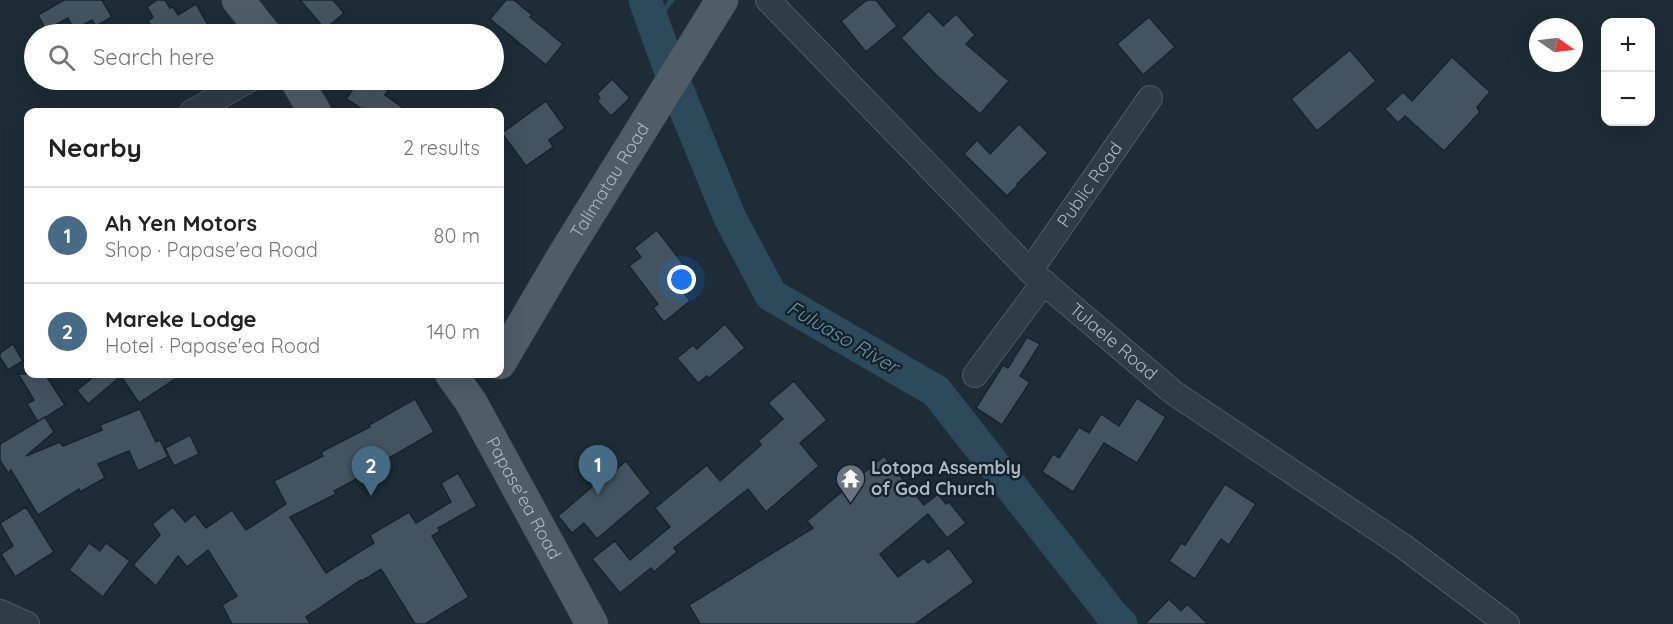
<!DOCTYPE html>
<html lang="en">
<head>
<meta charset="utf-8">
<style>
  body { margin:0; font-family:Quicksand,sans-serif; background:#f6f6f6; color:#222 }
  .controls { position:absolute; right:18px; top:18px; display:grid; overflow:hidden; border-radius:12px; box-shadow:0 6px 24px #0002 }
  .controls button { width:54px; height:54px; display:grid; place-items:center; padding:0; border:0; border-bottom:2px solid #e0e0e0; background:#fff; color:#222; font:30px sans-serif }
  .compass { position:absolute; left:1529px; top:18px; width:54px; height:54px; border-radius:50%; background:#fff; box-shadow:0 6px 24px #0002; rotate:104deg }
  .you { position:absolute; left:682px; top:280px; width:21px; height:21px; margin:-15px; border:4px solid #fff; border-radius:50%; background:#1a73e8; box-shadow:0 0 0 9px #1a73e833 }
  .badge { display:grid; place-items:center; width:39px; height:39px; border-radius:50%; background:#476a85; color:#fff; font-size:20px; font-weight:700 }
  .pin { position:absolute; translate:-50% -50px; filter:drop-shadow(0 2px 3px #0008) }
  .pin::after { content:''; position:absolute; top:32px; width:21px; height:18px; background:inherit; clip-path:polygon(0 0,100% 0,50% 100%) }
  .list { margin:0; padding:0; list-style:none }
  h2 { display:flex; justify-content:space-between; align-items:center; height:78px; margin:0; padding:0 24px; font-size:26px }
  h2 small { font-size:20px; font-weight:400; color:#767676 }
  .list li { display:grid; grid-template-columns:39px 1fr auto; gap:18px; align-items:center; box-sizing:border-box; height:96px; padding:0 24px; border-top:2px solid #e0e0e0 }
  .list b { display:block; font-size:22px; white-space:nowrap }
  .list p { margin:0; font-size:20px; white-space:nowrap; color:#767676 }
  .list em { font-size:20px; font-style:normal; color:#767676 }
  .icon { flex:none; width:33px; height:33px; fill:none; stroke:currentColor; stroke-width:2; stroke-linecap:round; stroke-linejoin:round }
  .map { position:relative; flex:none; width:1673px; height:624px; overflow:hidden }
  .search { position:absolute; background:#fff; box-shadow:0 6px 24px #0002; left:24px; top:24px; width:480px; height:66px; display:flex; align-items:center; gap:15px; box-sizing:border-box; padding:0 21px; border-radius:33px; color:#767676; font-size:22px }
  .panel { position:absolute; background:#fff; box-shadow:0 6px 24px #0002; left:24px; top:108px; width:480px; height:270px; border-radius:12px }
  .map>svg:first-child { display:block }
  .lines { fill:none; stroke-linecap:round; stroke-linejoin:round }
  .stream { stroke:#2d495c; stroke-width:5 }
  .river { stroke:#2d495c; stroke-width:33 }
  .building { fill:#435460; stroke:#18242d; stroke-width:1.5 }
  .minor-casing { stroke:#4e5b65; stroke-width:26 }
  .major-casing { stroke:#3d4953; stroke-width:33 }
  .minor { stroke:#303d46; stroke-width:24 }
  .major { stroke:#4e5d67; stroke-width:32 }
  .labels { text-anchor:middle; stroke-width:5; stroke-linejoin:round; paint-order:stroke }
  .street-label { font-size:18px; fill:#aab8c4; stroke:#16222b }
  .poi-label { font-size:18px; font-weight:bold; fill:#aab8c4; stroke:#16222b; text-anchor:start }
  .water-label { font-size:20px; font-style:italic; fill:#6890aa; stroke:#16222b }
</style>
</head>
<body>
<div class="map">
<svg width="1673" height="624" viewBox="0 0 1673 624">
  <rect width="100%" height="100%" fill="#1d2c36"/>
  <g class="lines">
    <!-- stream -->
    <path class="stream" d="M654,23l18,-23"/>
    <!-- river -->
    <path class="river" d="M645,0l30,84 55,134 41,77 165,96 176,224 9,9"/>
  </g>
  <!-- building -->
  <g class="building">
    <path d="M64,0h38l10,17 -16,9 -4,-6 -18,10 -6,-12 -22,12 -8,-15z"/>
    <path d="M157,0h8l5,8 3,-1 5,8 18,-11 14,24 -12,6h-42l-8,-13 5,-4 -6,-10z"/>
    <path d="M300,0h33l11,13 -19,16z"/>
    <path d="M506,0h8l18,15 -2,2 33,27 -17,21 -56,-46z"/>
    <path d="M867,0h9l21,26 -31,26 -25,-31z"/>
    <path d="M929,11l14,15 13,-12 19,21 -9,9 43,37 -29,33 -44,-39 -35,-37z"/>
    <path d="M1149,17l26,30 -32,28 -26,-31z"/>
    <path d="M1350,50l26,31 -59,50 -26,-32z"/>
    <path d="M1452,57l38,35 -13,15 3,5 -36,39 -39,-35 -7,7 -13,-14 18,-17 9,9z"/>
    <path d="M612,79l18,19 -19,18 -14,-15 3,-3 -3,-4z"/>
    <path d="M359,80h36l-10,15 24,17h-42l-21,-13z"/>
    <path d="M546,101l19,27 -16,12 4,7 -27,19 -24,-33z"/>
    <path d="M1019,124l29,29 -31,31 1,1 -11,11 -43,-42 13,-14 13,14z"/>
    <path d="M657,230l36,47 -13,10 10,14 -26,21 -11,-14 5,-4 -29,-38 12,-9 -7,-9z"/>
    <path d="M725,324l20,24 -36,30 -2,-2 -9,7 -21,-25 16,-13 4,4z"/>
    <path d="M1027,337l13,7 -20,32 10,6 -28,43 -26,-17 27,-43 5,3z"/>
    <path d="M13,344l10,17 -15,9 -8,-13v-4z"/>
    <path d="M18,374h27l20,31 -27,17 -11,-18 7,-4z"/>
    <path d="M97,374h86l-44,29 -18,-27 -33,28 -11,-14z"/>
    <path d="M794,381l33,39 -27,23 19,23 -53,46 -18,-23 -74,59 3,4 -23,20 -3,-4 -31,25 -28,-34 23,-18 15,19 40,-33 -15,-19 52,-43 13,16 41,-36 -3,-4 25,-22 -15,-16z"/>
    <path d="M1137,398l29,19 -29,46 -33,-20 -31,49 -31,-20 11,-18 6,4 20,-31 10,6 12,-19 18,12z"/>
    <path d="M415,399l19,33 -52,30 1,3 -49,26 2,3 -46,23 36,56 48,-30 -4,-8 39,-23 7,11 35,-21 -10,-19 17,-10 19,33 -39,22 2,3 -8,5 37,61 -44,27h-10l-34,-55 -19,12 -1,-1 -55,37 4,7h-78l-10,-19 15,-9 -29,-46 -21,17 -9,-11 -22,30 -23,-21 27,-30 -8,-11 21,-17 12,15 10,-8 11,14 26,-18 14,20 40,-26 -12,-23 49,-25 -2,-4 49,-25 -1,-2z"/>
    <path d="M140,409l16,33 4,-2 8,17 -30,14 -9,-20 -31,13 7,14 -25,14 -1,-3 -41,26 -27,-45 -3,3 -8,-13v-16l45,-27 9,15 -28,24 34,-14 3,4 39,-16 -2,-5z"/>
    <path d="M190,435l9,19 -25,12 -9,-18z"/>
    <path d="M884,456l40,49 14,-11 8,10 3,-2 17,21 -19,15 -19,-24 -48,40 18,23 26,-19 4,5 21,-15 25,34 -59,42h-215l-11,-19 124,-77 -6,-7z"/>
    <path d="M626,461l25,32 -54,46 -13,-16 -12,10 -14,-17 43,-37 1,2z"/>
    <path d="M1225,484l31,20 -27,41 -8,-6 -26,40 -26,-18 12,-18 4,2z"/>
    <path d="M26,507l28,45 -39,25 -14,-23 12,-8 -13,-23z"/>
    <path d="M89,543l11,8 6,-8 24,18 -27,36 -34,-27z"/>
    <path d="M1169,599l12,12 6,-7 21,20h-63z"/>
  </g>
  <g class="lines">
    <defs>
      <g id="minor">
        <path id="s1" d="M768,0l262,271 144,122 229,153 104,78"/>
        <path d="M192,112l57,-32"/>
        <path id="s2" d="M1030,271l120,-173"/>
        <path d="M975,375l69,-93"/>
        <path d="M0,612l27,12"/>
      </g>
      <g id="major">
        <path d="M238,0l27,34"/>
        <path d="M296,80l19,32"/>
        <path id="s3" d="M500,363l63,-107 159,-256"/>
        <path id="s4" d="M451,374l20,28 121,222"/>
      </g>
    </defs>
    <!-- minor casing -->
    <use href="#minor" class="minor-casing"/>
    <!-- major casing -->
    <use href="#major" class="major-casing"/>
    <!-- minor -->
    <use href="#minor" class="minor"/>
    <!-- major -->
    <use href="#major" class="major"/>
  </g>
  <!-- icons -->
  <defs>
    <symbol id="temple-pin" viewBox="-11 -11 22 30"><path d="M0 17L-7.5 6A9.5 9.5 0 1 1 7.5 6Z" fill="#6b7280" stroke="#16222b"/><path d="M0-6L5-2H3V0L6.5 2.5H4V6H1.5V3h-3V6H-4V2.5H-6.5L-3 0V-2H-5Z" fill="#fff"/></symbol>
  </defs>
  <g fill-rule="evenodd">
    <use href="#temple-pin" x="834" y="462" width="33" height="45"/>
  </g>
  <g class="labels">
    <!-- street labels -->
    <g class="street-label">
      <text dy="6" stroke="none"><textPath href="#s3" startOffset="213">Talimatau Road</textPath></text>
      <text dy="6" stroke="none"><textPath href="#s2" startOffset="105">Public Road</textPath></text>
      <text dy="6" stroke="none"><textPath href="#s1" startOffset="486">Tulaele Road</textPath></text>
      <text dy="6" stroke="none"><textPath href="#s4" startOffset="144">Papase'ea Road</textPath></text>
    </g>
    <!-- poi labels -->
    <g class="poi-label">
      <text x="871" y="474">Lotopa Assembly<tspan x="871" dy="21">of God Church</tspan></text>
    </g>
    <!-- water labels -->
    <g class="water-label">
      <text transform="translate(843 337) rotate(30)" y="7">Fuluaso River</text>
    </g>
  </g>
</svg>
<div class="controls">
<button>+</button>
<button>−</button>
</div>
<svg class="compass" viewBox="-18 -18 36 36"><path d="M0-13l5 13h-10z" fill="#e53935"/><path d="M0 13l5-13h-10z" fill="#767676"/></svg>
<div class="you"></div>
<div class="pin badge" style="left:598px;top:495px">1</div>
<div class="pin badge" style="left:371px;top:496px">2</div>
<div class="search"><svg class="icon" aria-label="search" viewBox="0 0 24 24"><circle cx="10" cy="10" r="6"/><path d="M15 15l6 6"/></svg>Search here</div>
<section class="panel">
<h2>Nearby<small>2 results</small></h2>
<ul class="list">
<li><span class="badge">1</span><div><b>Ah Yen Motors</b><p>Shop · Papase'ea Road</p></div><em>80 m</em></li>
<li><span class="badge">2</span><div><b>Mareke Lodge</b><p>Hotel · Papase'ea Road</p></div><em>140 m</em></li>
</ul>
</section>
</div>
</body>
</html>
